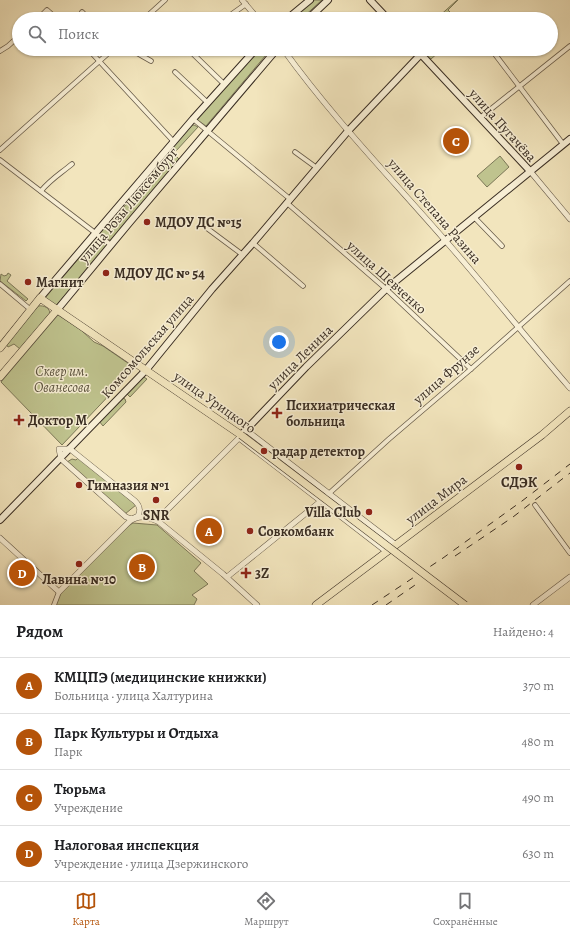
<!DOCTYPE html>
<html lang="ru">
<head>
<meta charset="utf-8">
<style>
  body { margin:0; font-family:Alegreya,serif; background:#f6f6f6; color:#202124 }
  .you { position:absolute; left:279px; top:342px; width:14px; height:14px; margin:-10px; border:3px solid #fff; border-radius:50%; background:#1a73e8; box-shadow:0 0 0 6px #1a73e833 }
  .badge { display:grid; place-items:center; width:26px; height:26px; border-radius:50%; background:#b45309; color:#fff; font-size:13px; font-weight:700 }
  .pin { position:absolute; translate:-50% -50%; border:2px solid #fff; box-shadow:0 1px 4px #0006 }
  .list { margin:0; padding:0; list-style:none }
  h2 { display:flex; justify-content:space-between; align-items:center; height:52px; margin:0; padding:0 16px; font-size:17px }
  h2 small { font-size:13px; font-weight:400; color:#757577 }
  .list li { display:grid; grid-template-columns:26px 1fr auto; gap:12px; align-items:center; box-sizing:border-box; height:56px; padding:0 16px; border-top:1px solid #e0e0e0 }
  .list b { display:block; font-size:15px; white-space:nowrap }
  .list p { margin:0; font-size:13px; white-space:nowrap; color:#757577 }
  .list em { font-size:13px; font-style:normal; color:#757577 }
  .icon { flex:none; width:22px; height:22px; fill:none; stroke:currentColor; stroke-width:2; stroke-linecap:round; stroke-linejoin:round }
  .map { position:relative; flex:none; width:570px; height:605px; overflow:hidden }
  .search { position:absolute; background:#fff; box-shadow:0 1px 3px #0004; left:12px; right:12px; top:12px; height:44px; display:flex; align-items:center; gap:10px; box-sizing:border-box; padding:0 14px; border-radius:22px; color:#757577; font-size:15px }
  .sheet { height:276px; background:#fff }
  nav { display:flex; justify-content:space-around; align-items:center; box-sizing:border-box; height:56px; border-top:1px solid #e0e0e0; background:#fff; font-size:11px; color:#757577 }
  nav a { display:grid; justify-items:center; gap:2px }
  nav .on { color:#b45309 }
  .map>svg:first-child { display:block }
  .green { fill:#bfc38e; stroke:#7c7858 }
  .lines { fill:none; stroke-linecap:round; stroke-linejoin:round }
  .minor-casing { stroke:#685c4a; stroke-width:5.5 }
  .tertiary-casing { stroke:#685c4a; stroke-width:6 }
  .secondary-casing { stroke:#3a2e23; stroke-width:8 }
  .primary-casing { stroke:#3a2e23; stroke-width:8 }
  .minor { stroke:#f7eed4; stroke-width:4 }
  .tertiary { stroke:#f7eed4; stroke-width:5 }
  .secondary { stroke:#f7eed4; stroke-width:6 }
  .primary { stroke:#f2e5bd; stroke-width:7 }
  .rail { stroke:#3a2e23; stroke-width:1; stroke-dasharray:7 7; stroke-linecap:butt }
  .primary-bridge-casing { stroke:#3a2e23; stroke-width:8; stroke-linecap:butt }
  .primary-bridge { stroke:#f2e5bd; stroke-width:7 }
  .poi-dot { fill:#8f2418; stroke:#f7eed4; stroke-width:1.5 }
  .labels { text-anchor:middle; stroke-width:3; stroke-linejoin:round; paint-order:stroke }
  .street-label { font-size:14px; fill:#3a2e23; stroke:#f7eed4 }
  .poi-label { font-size:14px; font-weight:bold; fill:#3a2e23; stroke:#f7eed4; text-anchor:start }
  .park-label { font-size:14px; font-style:italic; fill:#5b533e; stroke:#f7eed4 }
</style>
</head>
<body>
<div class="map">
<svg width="570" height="605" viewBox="0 0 570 605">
  <rect width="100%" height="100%" fill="#f2e5bd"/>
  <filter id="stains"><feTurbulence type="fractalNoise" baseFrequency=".005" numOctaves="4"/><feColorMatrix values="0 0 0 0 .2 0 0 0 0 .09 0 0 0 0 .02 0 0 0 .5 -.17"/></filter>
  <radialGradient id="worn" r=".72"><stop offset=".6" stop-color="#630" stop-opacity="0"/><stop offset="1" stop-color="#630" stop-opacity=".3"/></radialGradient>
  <!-- green -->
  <g class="green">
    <path d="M313,0h9l-21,19h-11z"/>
    <path d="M458,0l-10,10 9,9h-21l20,-18z"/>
    <path d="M258,49h13l-65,77 -10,-7z"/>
    <path d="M420,49h18l1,3 -8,7 -2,-1z"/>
    <path d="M190,125h4l4,2 -22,24 -5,-3z"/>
    <path d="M170,150l9,9 -68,82 -11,-8 8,-10h3z"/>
    <path d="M500,156l9,11 -22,20 -10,-11z"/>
    <path d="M97,237l10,8 -51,61 -11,-8z"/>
    <path d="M8,273l3,2 -4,6 21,18 -2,2 -26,-20 1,-7 3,2 3,-1z"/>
    <path d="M38,306c6,-1 12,2 12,8l-30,35 -6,-5 -6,3 -2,-3z"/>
    <path d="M58,315l23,15 13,12 9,4 32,22 -73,77 -61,-63z"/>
    <path d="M142,376l5,3 -17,18 -4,-4z"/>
    <path d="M123,398l2,1 1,3 -23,24 -4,-5z"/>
    <path d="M78,458l58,47 -11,9 -58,-52 5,-3 4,1z"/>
    <path d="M133,523l24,2 44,38 -7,8 14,13 -16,11 5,4 -3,6h-140l7,-13 58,-58c6,-3 8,-8 14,-11z"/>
  </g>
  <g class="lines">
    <defs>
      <g id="minor">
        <path d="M82,12l7,7"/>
        <path d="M38,19l9,-9 10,9"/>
        <path d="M144,19l21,-19"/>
        <path d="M225,19l21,-15"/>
        <path d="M88,49l86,93"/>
        <path d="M130,49l21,12"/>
        <path d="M188,49l36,35"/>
        <path d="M491,49l72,95"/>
        <path d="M0,51l8,-5 11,-10"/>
        <path d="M175,72l33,31"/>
        <path d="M481,117l89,-71"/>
        <path d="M193,119l97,80"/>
        <path d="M0,150l113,-101"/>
        <path d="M295,152l22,16"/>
        <path d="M0,160l111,85"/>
        <path d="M41,191c10,-12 19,-17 31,-27"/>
        <path d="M287,203l99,86 85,80"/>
        <path d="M474,217l28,29"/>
        <path d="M208,229l35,26"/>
        <path d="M253,243l50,43"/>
        <path d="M0,284l31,26"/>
        <path d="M323,499l66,-60 82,-70 99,-88"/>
        <path d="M535,505l35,48"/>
        <path d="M54,605l5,-13"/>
      </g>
      <g id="tertiary">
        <path d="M242,0l16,19"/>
        <path d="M283,49c49,68 107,128 161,190 43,49 83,100 126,149"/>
        <path d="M530,171l40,48"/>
        <path d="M246,430l150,115"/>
        <path d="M239,438l148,114"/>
        <path d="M59,449h11l65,52c5,5 6,9 3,15l-6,3 -6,-2 -65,-58z"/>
        <path d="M153,518l7,-1 80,-80"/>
        <path d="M0,538l59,54 71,-71c10,-7 19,-4 29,1l64,52 34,31"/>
        <path d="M227,577l94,-76"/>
        <path d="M533,605l37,-28"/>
      </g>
      <g id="secondary">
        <path d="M370,0l18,19"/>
        <path d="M287,19l23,-19"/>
        <path d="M308,19l20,-19"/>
        <path d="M416,49l114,122"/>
        <path d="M40,298l153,-179 63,-70"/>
        <path d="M57,310l73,-88 147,-173"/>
        <path d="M241,435l65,-68 80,-78 184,-150"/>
        <path d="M0,520l146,-150 66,-81 41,-46 95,-112 73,-77"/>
      </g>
      <g id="primary">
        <path d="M0,348l40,-50 201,137"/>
        <path d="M0,377l57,-67"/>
        <path d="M316,605l226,-170 28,-24"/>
      </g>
    </defs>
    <!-- minor casing -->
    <use href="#minor" class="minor-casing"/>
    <!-- tertiary casing -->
    <use href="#tertiary" class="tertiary-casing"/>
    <!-- secondary casing -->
    <use href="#secondary" class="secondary-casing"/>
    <!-- primary casing -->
    <use href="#primary" class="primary-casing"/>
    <!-- minor -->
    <use href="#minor" class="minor"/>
    <!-- tertiary -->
    <use href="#tertiary" class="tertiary"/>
    <!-- secondary -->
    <use href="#secondary" class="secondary"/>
    <!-- primary -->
    <use href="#primary" class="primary"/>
    <!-- rail -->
    <g class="rail">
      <path d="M455,556l58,-39 57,-44"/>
      <path d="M372,605l71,-47 79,-57 48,-37"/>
      <path d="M386,605l32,-22"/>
    </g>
    <defs>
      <path id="primary-bridge" d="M241,435l224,170"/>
    </defs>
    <!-- primary-bridge casing -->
    <use href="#primary-bridge" class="primary-bridge-casing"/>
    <!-- primary-bridge -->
    <use href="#primary-bridge" class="primary-bridge"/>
  </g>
  <!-- markers -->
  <g class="poi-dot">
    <circle cx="147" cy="222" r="4"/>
    <circle cx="106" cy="273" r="4"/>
    <circle cx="28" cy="282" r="4"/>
    <path d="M275 407h4v4h4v4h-4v4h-4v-4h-4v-4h4z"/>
    <path d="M17 414h4v4h4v4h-4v4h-4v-4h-4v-4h4z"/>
    <circle cx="264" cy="451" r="4"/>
    <circle cx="519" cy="467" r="4"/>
    <circle cx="79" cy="485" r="4"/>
    <circle cx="156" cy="500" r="4"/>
    <circle cx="369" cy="512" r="4"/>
    <circle cx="250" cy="531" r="4"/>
    <circle cx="79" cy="564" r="4"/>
    <path d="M244 567h4v4h4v4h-4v4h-4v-4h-4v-4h4z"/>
  </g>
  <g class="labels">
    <!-- street labels -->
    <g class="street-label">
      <text transform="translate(503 125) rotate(48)" y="5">улица Пугачёва</text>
      <text transform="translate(128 205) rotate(-50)" y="5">улица Розы Люксембург</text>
      <text transform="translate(435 211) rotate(49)" y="5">улица Степана Разина</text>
      <text transform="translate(387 277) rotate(42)" y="5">улица Шевченко</text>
      <text transform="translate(147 346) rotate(-49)" y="5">Комсомольская улица</text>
      <text transform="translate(300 357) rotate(-45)" y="5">улица Ленина</text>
      <text transform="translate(446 374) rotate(-41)" y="5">улица Фрунзе</text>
      <text transform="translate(215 402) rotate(35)" y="5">улица Урицкого</text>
      <text transform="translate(436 499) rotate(-37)" y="5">улица Мира</text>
    </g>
    <!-- poi labels -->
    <g class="poi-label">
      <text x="155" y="227">МДОУ ДС №15</text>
      <text x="114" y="278">МДОУ ДС № 54</text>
      <text x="36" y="287">Магнит</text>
      <text x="286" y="410">Психиатрическая<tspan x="286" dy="16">больница</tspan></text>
      <text x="28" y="425">Доктор М</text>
      <text x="272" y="456">радар детектор</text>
      <text x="519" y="487" text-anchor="middle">СДЭК</text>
      <text x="87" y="490">Гимназия №1</text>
      <text x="361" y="517" text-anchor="end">Villa Club</text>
      <text x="156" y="520" text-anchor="middle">SNR</text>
      <text x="258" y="536">Совкомбанк</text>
      <text x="255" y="578">3Z</text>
      <text x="79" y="584" text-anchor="middle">Лавина №10</text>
    </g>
    <!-- park labels -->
    <g class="park-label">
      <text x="62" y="376">Сквер им.<tspan x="62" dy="16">Ованесова</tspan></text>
    </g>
  </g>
  <rect width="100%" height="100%" filter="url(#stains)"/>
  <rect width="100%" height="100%" fill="url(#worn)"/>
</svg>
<div class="you"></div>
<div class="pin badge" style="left:209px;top:531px">A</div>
<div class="pin badge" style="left:142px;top:567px">B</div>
<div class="pin badge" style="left:456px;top:141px">C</div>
<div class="pin badge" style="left:22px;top:573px">D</div>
<div class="search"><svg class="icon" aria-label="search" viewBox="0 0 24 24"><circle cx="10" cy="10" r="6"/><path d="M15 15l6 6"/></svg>Поиск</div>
</div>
<section class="sheet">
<h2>Рядом<small>Найдено: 4</small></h2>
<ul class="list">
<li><span class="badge">A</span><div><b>КМЦПЭ (медицинские книжки)</b><p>Больница · улица Халтурина</p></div><em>370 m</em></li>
<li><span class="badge">B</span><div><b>Парк Культуры и Отдыха</b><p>Парк</p></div><em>480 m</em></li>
<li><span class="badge">C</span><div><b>Тюрьма</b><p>Учреждение</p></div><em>490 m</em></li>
<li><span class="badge">D</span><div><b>Налоговая инспекция</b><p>Учреждение · улица Дзержинского</p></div><em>630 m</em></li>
</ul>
</section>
<nav>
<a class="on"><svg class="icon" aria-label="map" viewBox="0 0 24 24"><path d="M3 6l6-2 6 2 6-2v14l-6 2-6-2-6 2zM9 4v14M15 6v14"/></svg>Карта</a>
<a><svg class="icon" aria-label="directions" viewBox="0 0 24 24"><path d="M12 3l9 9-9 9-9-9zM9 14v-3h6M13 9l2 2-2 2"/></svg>Маршрут</a>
<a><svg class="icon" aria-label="saved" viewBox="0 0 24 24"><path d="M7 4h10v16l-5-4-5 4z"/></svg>Сохранённые</a>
</nav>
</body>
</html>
